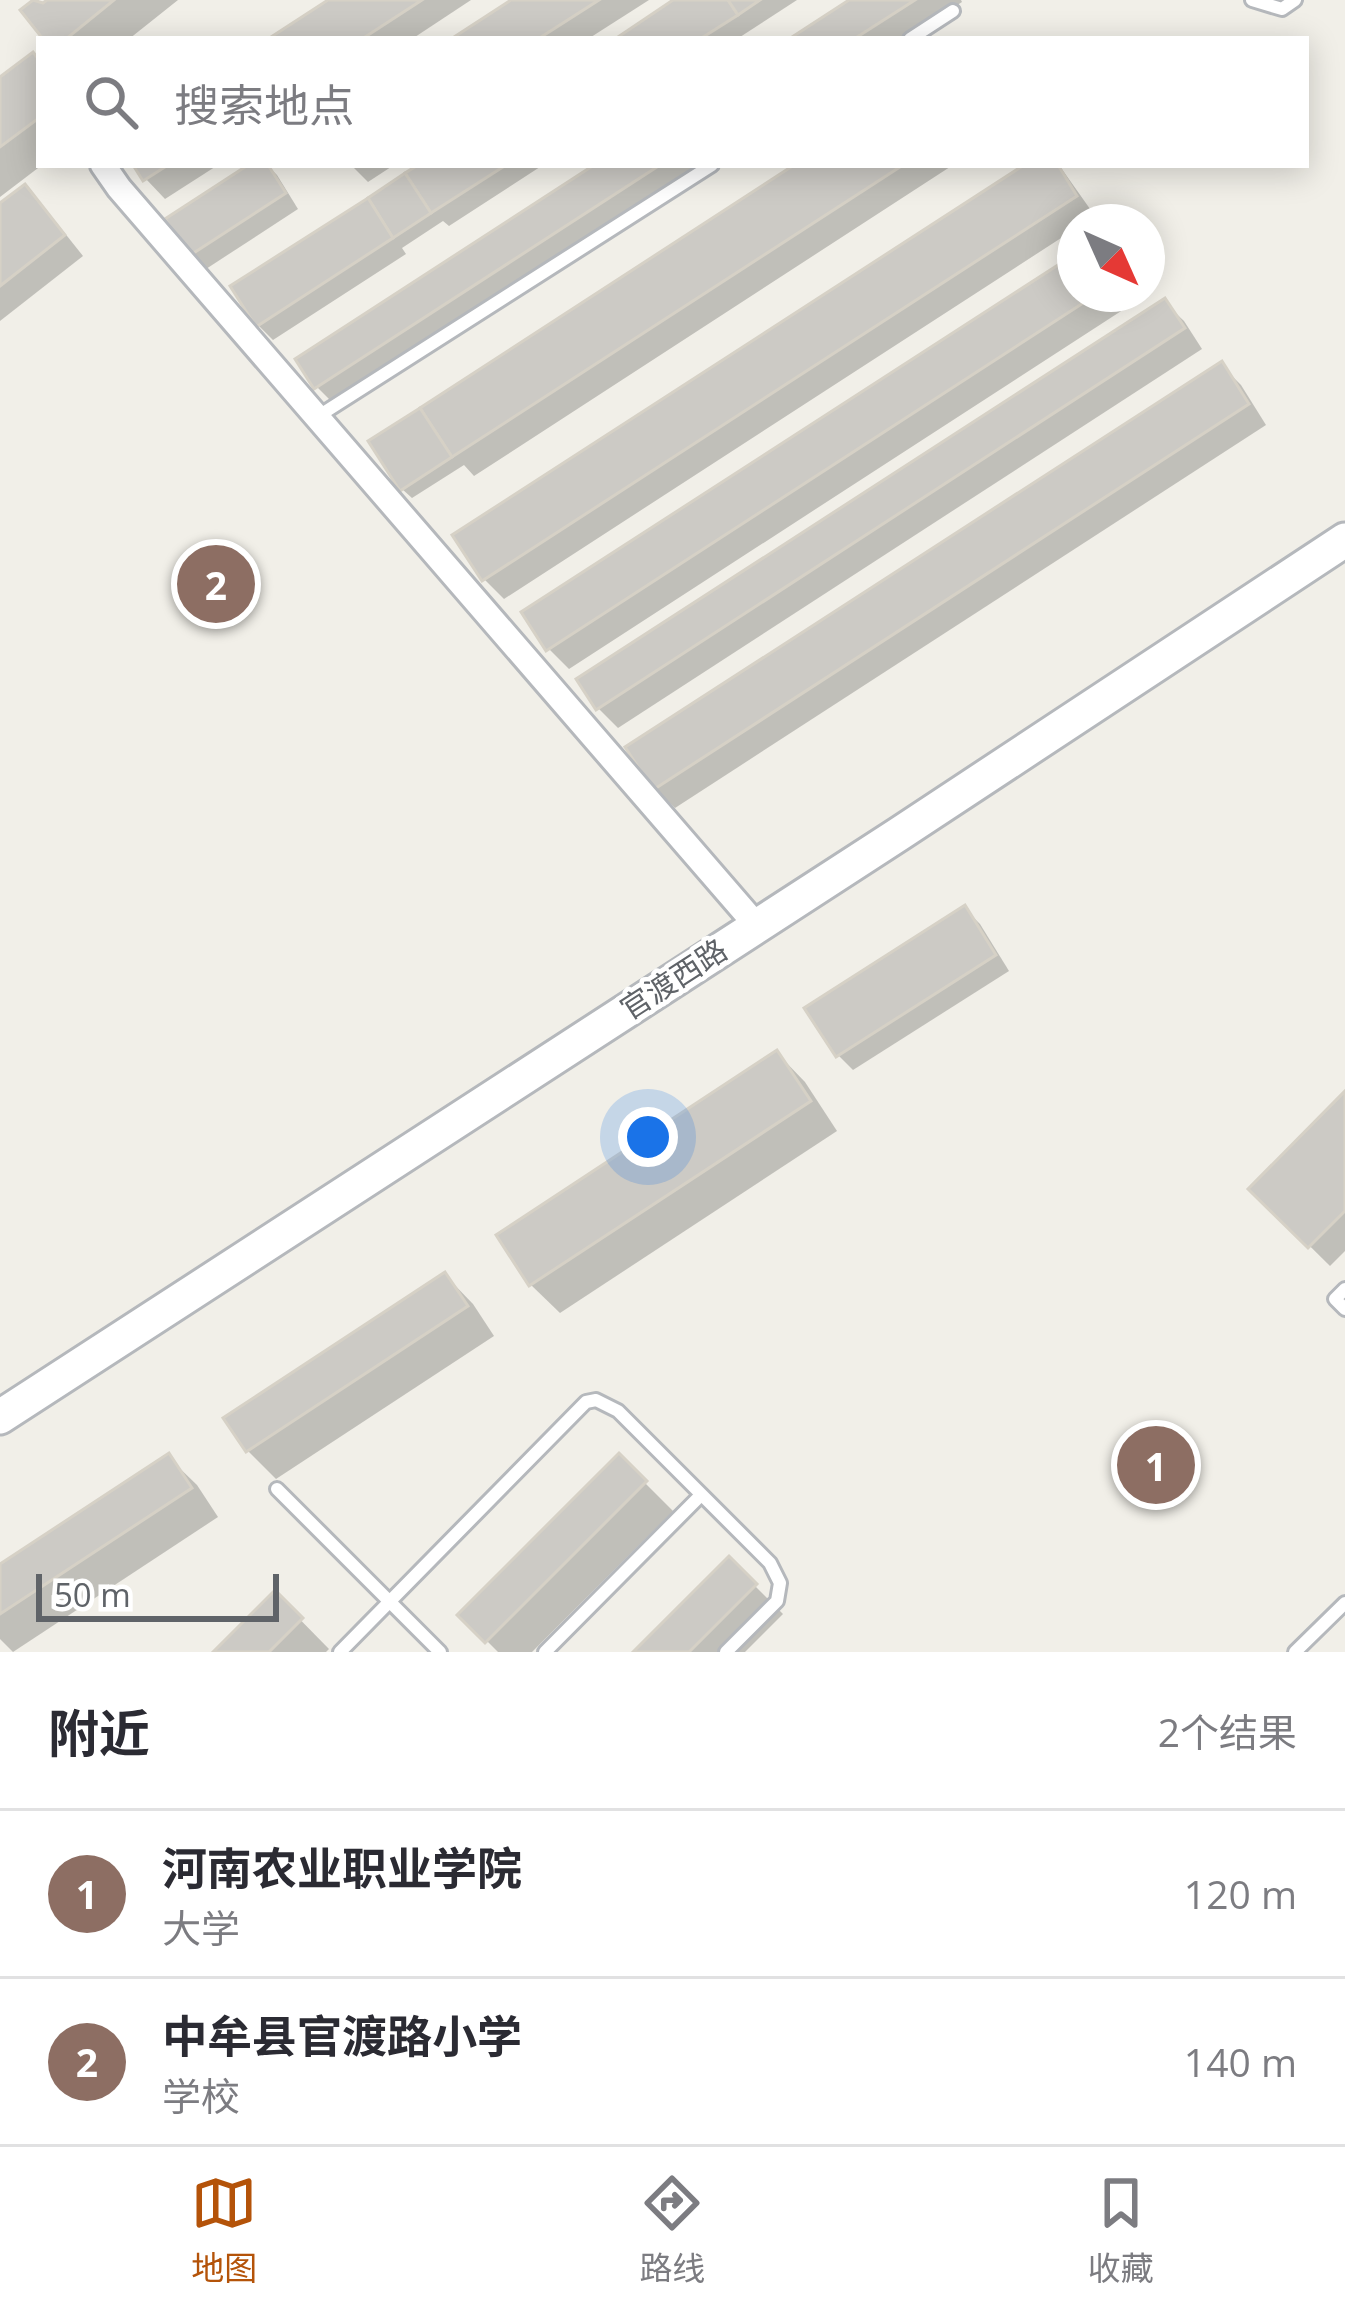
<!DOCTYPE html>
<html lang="zh">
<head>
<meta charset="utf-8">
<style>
  body { margin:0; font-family:"Open Sans","Noto Sans SC",sans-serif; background:#f2f2f3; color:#2b2b33 }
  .compass { position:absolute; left:1057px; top:204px; width:108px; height:108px; border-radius:50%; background:#fff; box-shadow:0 6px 30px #0003; rotate:135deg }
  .scale { position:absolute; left:36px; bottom:30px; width:243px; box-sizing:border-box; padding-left:12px; border:6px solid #5f6368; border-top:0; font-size:33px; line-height:42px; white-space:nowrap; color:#5f6368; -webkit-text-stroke:9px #fff; paint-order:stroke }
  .you { position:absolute; left:648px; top:1137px; width:42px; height:42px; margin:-30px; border:9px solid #fff; border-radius:50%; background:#1a73e8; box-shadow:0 0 0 18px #1a73e833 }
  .badge { display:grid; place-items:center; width:78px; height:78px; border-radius:50%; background:#b45309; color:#fff; font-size:39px; font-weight:700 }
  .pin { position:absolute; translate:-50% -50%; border:6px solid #fff; box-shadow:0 3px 12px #0006 }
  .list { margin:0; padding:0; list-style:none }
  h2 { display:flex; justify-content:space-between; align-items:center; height:156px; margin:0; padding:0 48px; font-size:51px }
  h2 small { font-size:39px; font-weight:400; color:#7c7c81 }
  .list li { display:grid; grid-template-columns:78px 1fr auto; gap:36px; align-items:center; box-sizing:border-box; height:168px; padding:0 48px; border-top:3px solid #e1e1e2 }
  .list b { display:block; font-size:45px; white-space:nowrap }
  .list p { margin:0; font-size:39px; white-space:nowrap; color:#7c7c81 }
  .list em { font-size:39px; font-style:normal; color:#7c7c81 }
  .icon { flex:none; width:66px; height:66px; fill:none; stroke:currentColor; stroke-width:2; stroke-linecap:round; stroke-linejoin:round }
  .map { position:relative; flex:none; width:1345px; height:1652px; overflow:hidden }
  .search { position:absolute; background:#fff; box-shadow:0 6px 30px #0003; left:36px; right:36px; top:36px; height:132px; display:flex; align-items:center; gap:30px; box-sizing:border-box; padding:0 42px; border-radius:0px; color:#7c7c81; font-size:45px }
  .sheet { height:492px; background:#fff }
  nav { display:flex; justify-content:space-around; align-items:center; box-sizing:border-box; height:168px; border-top:3px solid #e1e1e2; background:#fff; font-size:33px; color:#7c7c81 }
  nav a { display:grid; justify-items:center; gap:6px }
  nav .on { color:#b45309 }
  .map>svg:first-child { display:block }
  .shadow { fill:#0003 }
  .building { fill:#cccac5; stroke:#d6d1c6; stroke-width:3 }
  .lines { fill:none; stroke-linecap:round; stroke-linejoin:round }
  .service-casing { stroke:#b5b8bc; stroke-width:18 }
  .minor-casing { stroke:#b5b8bc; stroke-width:30 }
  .tertiary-casing { stroke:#b5b8bc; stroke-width:39 }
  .service { stroke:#fff; stroke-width:12 }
  .minor { stroke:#fff; stroke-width:24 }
  .tertiary { stroke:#fff; stroke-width:33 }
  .labels { text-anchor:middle; stroke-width:9; stroke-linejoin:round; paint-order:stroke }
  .street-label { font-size:30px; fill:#5f6368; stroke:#fff }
</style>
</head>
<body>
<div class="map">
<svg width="1345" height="1652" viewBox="0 0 1345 1652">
  <rect width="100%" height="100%" fill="#f1efe8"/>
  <!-- shadow -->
  <g class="shadow">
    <path d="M38,0l6,6 8,-6h126l-49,39h-82l-23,-28z"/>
    <path d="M333,0h138l-59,39h-139z"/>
    <path d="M516,0h133l-61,39h-132z"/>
    <path d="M678,0h119l-60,39h-119z"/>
    <path d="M854,0h107l1,2 -57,37h-111z"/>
    <path d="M39,62v103h3l-42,32v-116z"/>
    <path d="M136,165h82l-53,34 -19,-20z"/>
    <path d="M254,165h13l10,10 21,34 -92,60 -15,-15z"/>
    <path d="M351,165h43l-26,17z"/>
    <path d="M423,165h120l-94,61 -6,-5 -41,27 4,6 -133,86 -15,-15z"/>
    <path d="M600,165h110l-373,242 -20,-20z"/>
    <path d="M800,165h153l-479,311 -10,-11 -52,33 -10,-9z"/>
    <path d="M1029,165h30l36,51 -9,6h-11v7l-571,370 -20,-20z"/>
    <path d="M25,188l19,19 39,49 -83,65v-114z"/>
    <path d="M1075,257v37h72v-5l2,4 -580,376 -20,-20z"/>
    <path d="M1164,302l20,19 18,28 -584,379 -20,-20z"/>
    <path d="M1221,365l20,20 25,40 -591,383 -20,-20z"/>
    <path d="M965,909l15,15 29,47 -156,99 -15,-15z"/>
    <path d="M777,1053l28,29 32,49 -277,182 -29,-28 -31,-49z"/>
    <path d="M1345,1095v156l-15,15 -78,-77z"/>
    <path d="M445,1275l28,29 21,32 -218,143 -28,-28z"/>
    <path d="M168,1457l29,28 21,32 -205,135 -13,-13v-72z"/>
    <path d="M619,1457l54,54 -141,141h-34l-37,-37z"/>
    <path d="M729,1560l54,54 -38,38h-108z"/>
    <path d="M275,1594l54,55 -3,3h-108z"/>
  </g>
  <!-- building -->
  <g class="building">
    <path d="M33,0l10,3 4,-3h67l-48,39h-23l-23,-29z"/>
    <path d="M328,0h94l-60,39h-94z"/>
    <path d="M511,0h88l-61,39h-87z"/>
    <path d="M673,0h55l10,15 -38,24h-85z"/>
    <path d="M728,0h32l-22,15z"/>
    <path d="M849,0h66l-61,39h-65z"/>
    <path d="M33,52l6,8v58l-39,29v-70z"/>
    <path d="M133,165h35l-25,16z"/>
    <path d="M248,165h20l18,28 -97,63 -24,-37z"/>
    <path d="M418,165h88l-75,48 -26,-40z"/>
    <path d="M594,165h66l-346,224 -19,-30z"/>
    <path d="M794,165h109l-451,292 -32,-49z"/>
    <path d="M1024,165h34l19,31 -595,385 -30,-46z"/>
    <path d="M405,173l26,40 -38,25 -25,-40z"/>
    <path d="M25,184l40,51 -65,51v-83z"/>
    <path d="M368,198l25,40 -137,89 -26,-41z"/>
    <path d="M1075,254v40h22l-551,357 -25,-39z"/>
    <path d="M1165,298l20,30 -589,382 -20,-31z"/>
    <path d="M1222,361l27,43 -596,386 -28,-43z"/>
    <path d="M420,408l32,49 -52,34 -32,-50z"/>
    <path d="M965,905l31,50 -160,102 -32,-49z"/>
    <path d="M777,1050l34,51 -282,185 -33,-51z"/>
    <path d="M1345,1091v120l-37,37 -60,-59z"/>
    <path d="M445,1272l23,34 -222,146 -23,-34z"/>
    <path d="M169,1453l23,35 -192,126v-50z"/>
    <path d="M619,1453l28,28 -162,162 -28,-28z"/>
    <path d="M729,1556l28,28 -68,68h-56z"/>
    <path d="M275,1590l28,28 -34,34h-56z"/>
  </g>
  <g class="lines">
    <defs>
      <g id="service">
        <path d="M1252,0l30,9 13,-9"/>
        <path d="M910,39l43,-28"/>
        <path d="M317,417l395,-252"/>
        <path d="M1345,1289l-10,10 10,10"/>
        <path d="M277,1489l163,163"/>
        <path d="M340,1652l246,-250 10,-2 22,11 152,152 10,20 -3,18 -51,51"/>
        <path d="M545,1652l156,-157"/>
        <path d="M1295,1652l50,-49"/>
      </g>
      <path id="minor" d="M103,165l16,23 638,738"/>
      <path id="tertiary" d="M0,1417l899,-583 446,-294"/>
    </defs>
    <!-- service casing -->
    <use href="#service" class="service-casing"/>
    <!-- minor casing -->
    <use href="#minor" class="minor-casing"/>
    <!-- tertiary casing -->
    <use href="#tertiary" class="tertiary-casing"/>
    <!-- service -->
    <use href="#service" class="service"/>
    <!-- minor -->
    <use href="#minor" class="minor"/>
    <!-- tertiary -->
    <use href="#tertiary" class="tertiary"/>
  </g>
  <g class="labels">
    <!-- street labels -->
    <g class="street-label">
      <text transform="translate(674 980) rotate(-33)" y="10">官渡西路</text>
    </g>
  </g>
</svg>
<svg class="compass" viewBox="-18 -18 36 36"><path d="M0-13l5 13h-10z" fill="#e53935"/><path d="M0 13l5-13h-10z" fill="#7c7c81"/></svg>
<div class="scale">50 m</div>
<div class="you"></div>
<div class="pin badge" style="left:1156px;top:1465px;background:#8d6e63">1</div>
<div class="pin badge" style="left:216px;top:584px;background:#8d6e63">2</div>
<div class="search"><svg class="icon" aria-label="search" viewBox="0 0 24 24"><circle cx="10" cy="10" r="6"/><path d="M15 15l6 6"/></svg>搜索地点</div>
</div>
<section class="sheet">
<h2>附近<small>2个结果</small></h2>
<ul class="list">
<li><span class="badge" style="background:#8d6e63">1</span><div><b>河南农业职业学院</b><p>大学</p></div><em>120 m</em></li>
<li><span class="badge" style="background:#8d6e63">2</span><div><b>中牟县官渡路小学</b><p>学校</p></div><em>140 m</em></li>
</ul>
</section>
<nav>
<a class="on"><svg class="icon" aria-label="map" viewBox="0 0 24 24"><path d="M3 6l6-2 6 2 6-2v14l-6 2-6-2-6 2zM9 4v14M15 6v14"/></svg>地图</a>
<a><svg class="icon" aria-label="directions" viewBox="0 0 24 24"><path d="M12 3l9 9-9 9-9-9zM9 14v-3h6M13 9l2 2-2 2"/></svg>路线</a>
<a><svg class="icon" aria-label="saved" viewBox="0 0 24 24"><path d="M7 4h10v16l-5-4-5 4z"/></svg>收藏</a>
</nav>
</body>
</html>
